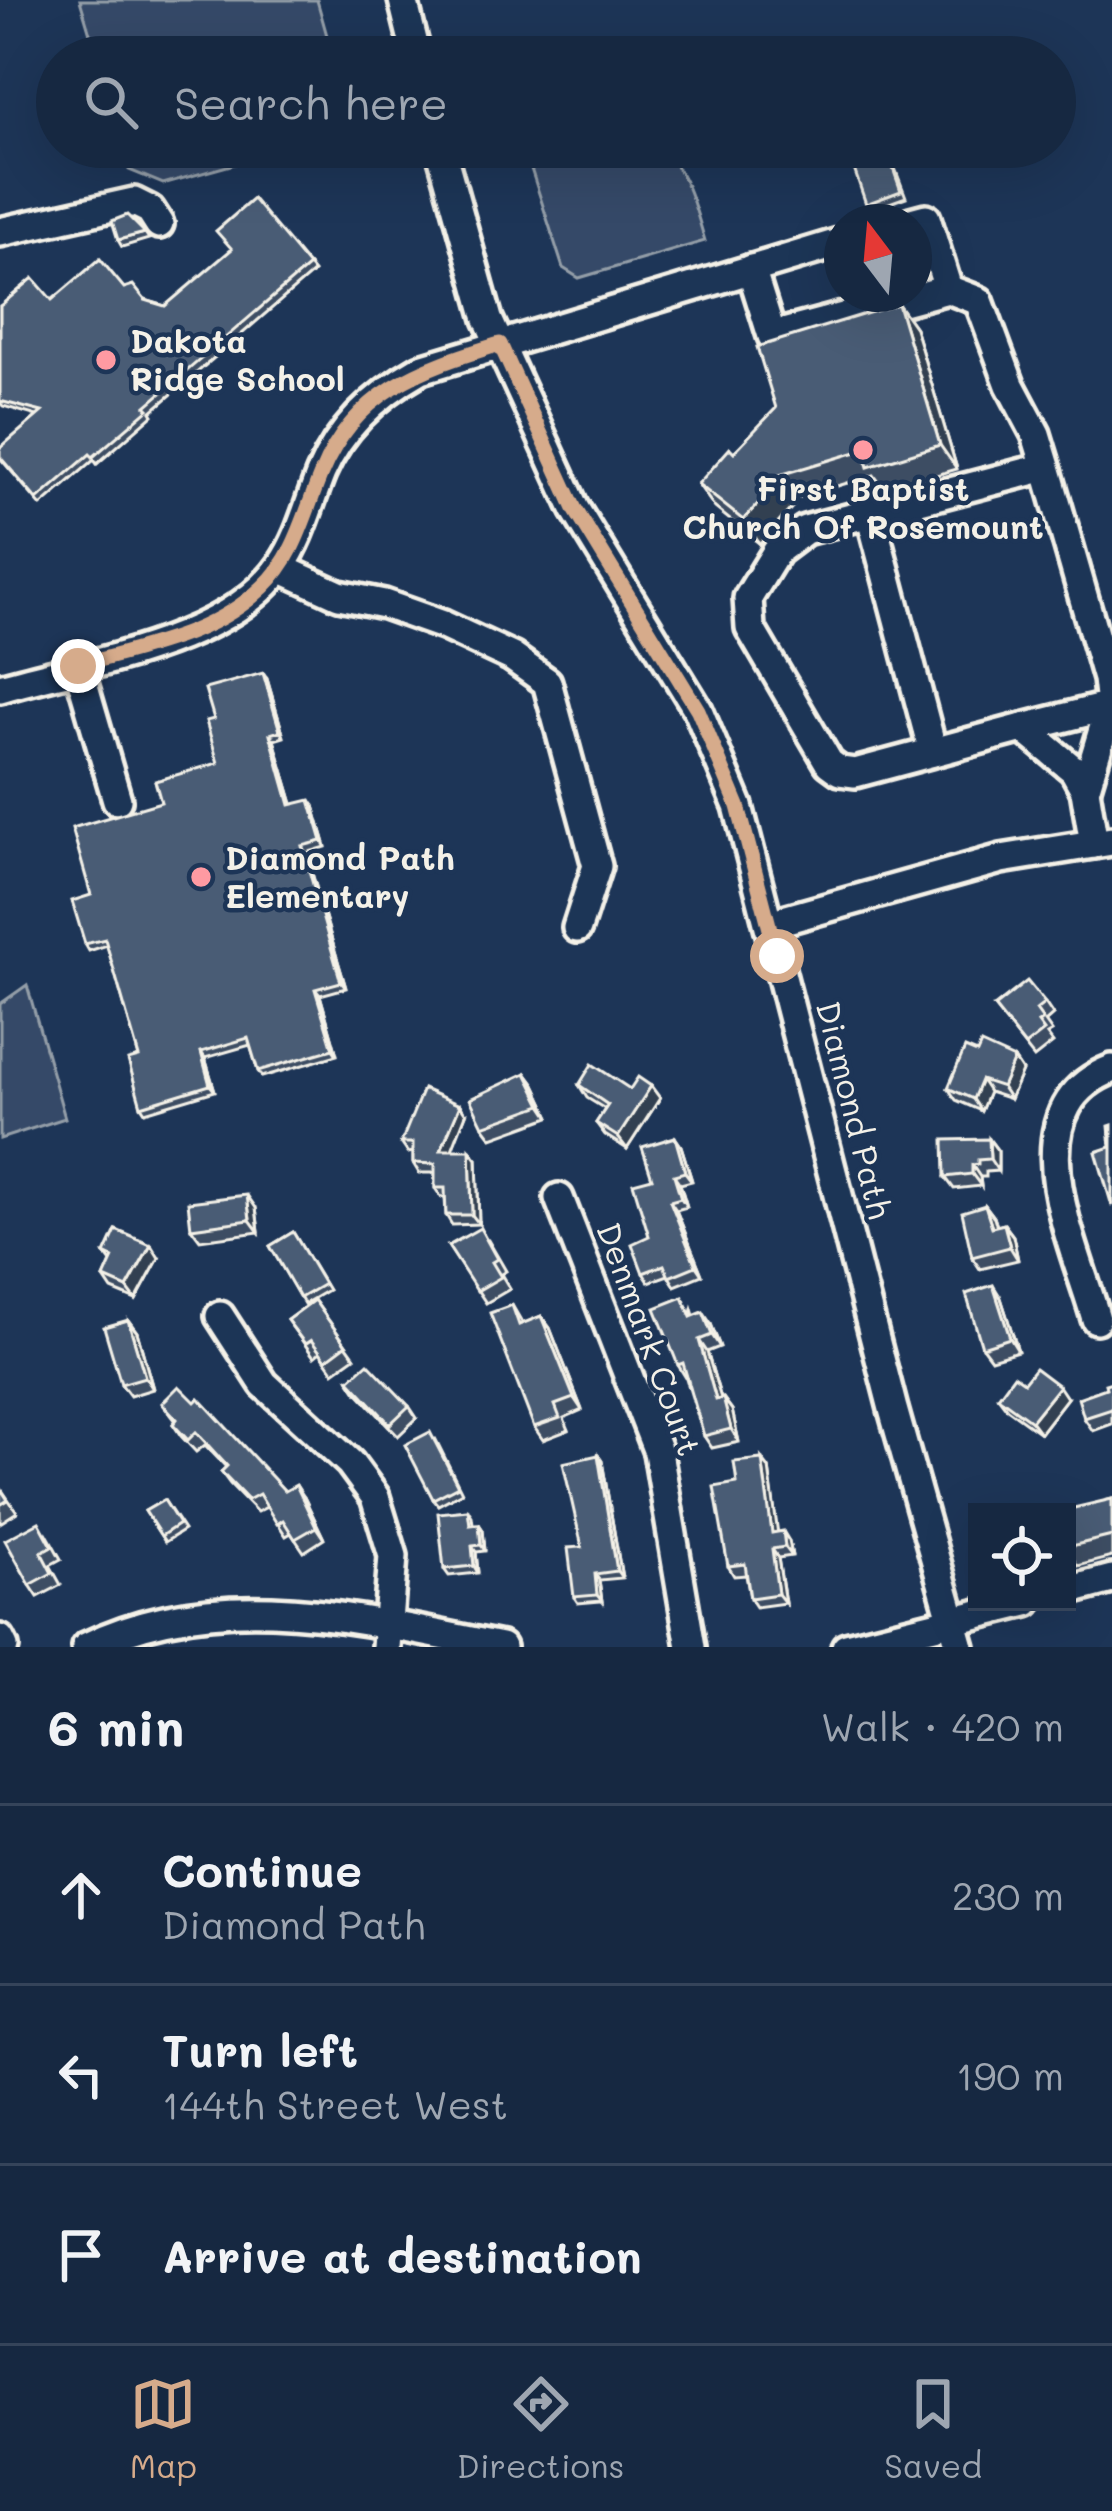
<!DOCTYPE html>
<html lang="en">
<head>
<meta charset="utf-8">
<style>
  body { margin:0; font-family:Mali,sans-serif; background:#1f3048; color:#f1f3f6 }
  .controls { position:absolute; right:36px; bottom:36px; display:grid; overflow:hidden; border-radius:0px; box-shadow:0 12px 48px #0002 }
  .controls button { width:108px; height:108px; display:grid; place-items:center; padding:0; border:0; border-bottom:3px solid #35445a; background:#162841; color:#f1f3f6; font:60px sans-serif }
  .compass { position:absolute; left:824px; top:204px; width:108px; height:108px; border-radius:50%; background:#162841; box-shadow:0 12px 48px #0002; rotate:344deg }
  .stop { position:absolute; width:36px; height:36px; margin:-27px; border:9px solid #d6ab8b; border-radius:50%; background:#fff }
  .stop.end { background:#d6ab8b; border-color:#fff; box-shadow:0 3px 12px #0008 }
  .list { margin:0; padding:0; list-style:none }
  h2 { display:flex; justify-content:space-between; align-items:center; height:156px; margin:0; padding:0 48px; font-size:51px }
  h2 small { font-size:39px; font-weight:400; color:#9ea6b1 }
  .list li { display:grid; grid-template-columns:78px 1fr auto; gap:36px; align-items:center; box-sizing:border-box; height:180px; padding:0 48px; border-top:3px solid #35445a }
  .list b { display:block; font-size:45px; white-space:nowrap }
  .list p { margin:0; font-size:39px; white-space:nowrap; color:#9ea6b1 }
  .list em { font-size:39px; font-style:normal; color:#9ea6b1 }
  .icon { flex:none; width:66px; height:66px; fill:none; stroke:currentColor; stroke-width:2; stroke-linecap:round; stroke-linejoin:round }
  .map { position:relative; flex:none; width:1112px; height:1647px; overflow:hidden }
  .search { position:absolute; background:#162841; box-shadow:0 12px 48px #0002; left:36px; right:36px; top:36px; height:132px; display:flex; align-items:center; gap:30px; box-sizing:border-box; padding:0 42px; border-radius:66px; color:#9ea6b1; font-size:45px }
  .sheet { height:696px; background:#162841 }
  nav { display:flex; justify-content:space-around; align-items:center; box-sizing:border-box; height:168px; border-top:3px solid #35445a; background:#162841; font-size:33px; color:#9ea6b1 }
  nav a { display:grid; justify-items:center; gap:6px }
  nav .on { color:#d6ab8b }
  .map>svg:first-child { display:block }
  .green { fill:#354a67; stroke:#949ea8; stroke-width:3 }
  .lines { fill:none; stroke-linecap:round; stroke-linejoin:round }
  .minor-casing { stroke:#f4f1e8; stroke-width:36 }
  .minor { stroke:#1d3557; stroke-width:27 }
  .wall { fill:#3e4e64; stroke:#f4f1e8; stroke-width:3 }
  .shaded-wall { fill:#324051; stroke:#f4f1e8; stroke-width:3 }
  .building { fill:#485b74; stroke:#f4f1e8; stroke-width:3 }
  .route { stroke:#d6ab8b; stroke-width:15 }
  .poi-dot { fill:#ff9aa2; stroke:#1d3557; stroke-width:4.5 }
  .labels { text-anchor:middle; stroke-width:9; stroke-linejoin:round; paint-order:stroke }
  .poi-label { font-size:33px; font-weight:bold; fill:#f4f1e8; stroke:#1d3557; text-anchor:start }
  .street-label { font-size:33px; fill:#f4f1e8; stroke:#1d3557 }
</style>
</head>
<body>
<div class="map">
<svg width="1112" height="1647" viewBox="0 0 1112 1647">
  <rect width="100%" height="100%" fill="#1d3557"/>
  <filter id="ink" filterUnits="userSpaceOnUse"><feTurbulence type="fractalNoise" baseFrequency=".00833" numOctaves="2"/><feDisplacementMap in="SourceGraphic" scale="24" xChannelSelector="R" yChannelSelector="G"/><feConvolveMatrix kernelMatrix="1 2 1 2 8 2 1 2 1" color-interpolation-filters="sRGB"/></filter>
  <g filter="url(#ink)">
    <!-- green -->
    <g class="green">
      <path d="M80,0h237l16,57h-236z"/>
      <path d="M123,147h161l-3,4 -118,33 -34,-14z"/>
      <path d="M524,147h136c27,24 35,60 45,94l-126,37 -16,-10z"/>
      <path d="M27,985l38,133 -65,21v-135z"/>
    </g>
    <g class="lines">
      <defs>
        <g id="minor">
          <path d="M403,0l14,57"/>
          <path d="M440,147l48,172 87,190 123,201 40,96 155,603 67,238"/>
          <path d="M911,222l15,-4 22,71 31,12 31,84 26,49 10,33 61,212 3,27 -25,84 -11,-20 -51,-42 -168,45 -15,-2 -11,-8 -79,-135 -2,-30 29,-47 28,-21 241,-63"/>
          <path d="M0,232l134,-30 16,8 9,14"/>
          <path d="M751,269l21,67 176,-47"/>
          <path d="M870,513l63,239"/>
          <path d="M280,568l59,27 45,9 59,21 69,32 35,25 50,184 -20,62"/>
          <path d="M78,666l39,134"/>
          <path d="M0,688c87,-25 227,-45 281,-122 20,-29 27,-61 40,-93 20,-47 56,-79 100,-104l421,-127"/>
          <path d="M1023,728l87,-22"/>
          <path d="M1085,790l9,54"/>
          <path d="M769,924l232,-65 111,-18"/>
          <path d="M559,1198l99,254 33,195"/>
          <path d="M220,1316l44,68 86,79 25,34 18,59 -7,91"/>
          <path d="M1096,1319c-21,-75 -88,-210 16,-250"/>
          <path d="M1067,1591l45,-12"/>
          <path d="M0,1639l4,8"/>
          <path d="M86,1647c134,-66 277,-27 415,0"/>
          <path d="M846,1647l181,-45"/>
        </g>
      </defs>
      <!-- minor casing -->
      <use href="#minor" class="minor-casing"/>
      <!-- minor -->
      <use href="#minor" class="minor"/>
    </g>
    <!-- wall -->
    <g class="wall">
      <path d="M889,157l4,6 13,34 -36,13 -4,-6z"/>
      <path d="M145,233l4,6 -27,8 -4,-7z"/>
      <path d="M309,266l5,6 -163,140 2,3 -56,49 -3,-4 -53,46 -41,-48 37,-42 -34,-10 -3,-3v-97l52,-6 72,-12 21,12 20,6z"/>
      <path d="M898,304l17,24 42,141 -72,21 -11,-15 -83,25 3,5 -34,39 -45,-36 -17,-24z"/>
      <path d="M267,679l17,58 -10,3 19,64 21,2 12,41 -20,6 40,135 -26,7 17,60 -75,22 -4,-6 -8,-26 -45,13 10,33 -70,21 -4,-6 -2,-49 -32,-112 -18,6 -4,-7 6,-49 70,-93 57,-39 -4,-44z"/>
      <path d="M1045,1003l8,12 -8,7 7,10 -5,3 6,8 -19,15 -40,-51z"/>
      <path d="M977,1053l37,6 8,12 -12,28 -21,-7 -8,19 -25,-11 -8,-12z"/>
      <path d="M526,1073l9,12 15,32 -58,21 -9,-12z"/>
      <path d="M579,1085l51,4 30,9 -33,51 -22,-14 -9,-12 9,-14 -18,-11z"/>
      <path d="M466,1114l-15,36 26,9 2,65 -27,1 -6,-10 -1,-18h-4l-6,-9v-15h-16l-6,-10v-11l-5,1 -7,-10z"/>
      <path d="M675,1137l6,9 11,35 -12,3 7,23 -11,3 26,65 -27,11 -7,-11 -19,7 -6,-9 6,-37 3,-58z"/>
      <path d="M989,1139l9,12v20l-12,1v5h-6l1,9 -27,3 -9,-12z"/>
      <path d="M985,1205l9,12 3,9 7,-2 9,12 5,24 -38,9 -8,-12z"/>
      <path d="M256,1208l3,24 -59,8 -9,-12z"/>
      <path d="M293,1232l35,58 -24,14 -34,-58z"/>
      <path d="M488,1240l18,31 -5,3 9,15 -24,14 -38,-57z"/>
      <path d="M105,1254l54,4 -23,42 -24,-10 -8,-12 7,-16z"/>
      <path d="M1001,1298l17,53 -27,8 -9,-12z"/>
      <path d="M314,1300l41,57 -21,15 -14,-20 -6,5 -27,-37z"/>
      <path d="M512,1305l11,19 18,-8 9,12 32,82 -18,8 5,12 -26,10 -9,-13z"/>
      <path d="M692,1309l2,7 17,8 9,23 -13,5 14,47 2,-1 9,12 7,32 -27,6 -8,-12 -18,-58 -8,-13z"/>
      <path d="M128,1320l9,12 16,57 -23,7 -9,-12z"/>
      <path d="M349,1380l60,26 8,12 -19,18 -41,-44z"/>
      <path d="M1112,1382v42l-19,7 -9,-13z"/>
      <path d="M998,1397l69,1 -27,35 -33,-24z"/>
      <path d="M162,1403l123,88 19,6 20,42 -20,13 -13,-19 -5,3 -19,-29 -10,5 -27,-28 -9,-12 5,-5 -21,-22 -9,7 -15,-16 -8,-12 3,-3z"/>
      <path d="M435,1438l27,54 -24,13 -5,-6z"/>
      <path d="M598,1455l4,6 20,117 -23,2 3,21 -24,2 -4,-6z"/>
      <path d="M769,1468l8,64 12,9 3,15 -14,2 7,45 -29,4 -6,-9 -4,-23 -12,1 -6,-10 9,-83z"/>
      <path d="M0,1487l17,25 -17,11z"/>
      <path d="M1112,1499v58l-34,9 -11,-16v-38z"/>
      <path d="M164,1500l20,30 -19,12 -20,-31z"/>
      <path d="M468,1510l4,6 1,8h6l4,6 2,21 -9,1 2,21 -29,3 -5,-7z"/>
      <path d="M47,1534l14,25 -11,6 11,20 -23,12 -8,-12z"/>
    </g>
    <!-- shaded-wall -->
    <g class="shaded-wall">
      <path d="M898,304l17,24 42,141 -17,-24z"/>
      <path d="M778,482l16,23 -34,39 -17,-24z"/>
      <path d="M263,673l4,6 17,58 -4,-6z"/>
      <path d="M270,734l4,6 21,71 -5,-6z"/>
      <path d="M310,800l4,6 12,41 -4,-6z"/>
      <path d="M302,846l4,7 40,135 -5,-6z"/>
      <path d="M315,989l5,6 17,60 -4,-6z"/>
      <path d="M201,1052l4,6 10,33 -5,-6z"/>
      <path d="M1014,1059l8,12 -12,28 -8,-12z"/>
      <path d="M526,1073l9,12 15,32 -8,-12z"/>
      <path d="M981,1080l8,12 -8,19 -8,-12z"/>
      <path d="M651,1086l9,12 -33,51 -9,-12z"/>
      <path d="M460,1105l6,9 -18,46 -7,-10z"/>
      <path d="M675,1137l6,9 11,35 -7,-9z"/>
      <path d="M989,1139l9,12v20l-8,-12z"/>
      <path d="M470,1150l7,9 2,65 -7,-9z"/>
      <path d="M972,1165l8,12 1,9 -9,-12z"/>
      <path d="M674,1175l6,9 7,23 -6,-9z"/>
      <path d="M247,1195l9,13 3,24 -9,-12z"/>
      <path d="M670,1201l6,9 26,65 -6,-9z"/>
      <path d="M985,1205l9,12 7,23 -9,-13z"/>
      <path d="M1004,1224l9,12 5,24 -8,-13z"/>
      <path d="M151,1245l8,13 -23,42 -9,-12z"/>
      <path d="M993,1285l8,13 17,53 -8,-13z"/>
      <path d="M703,1312l8,12 9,23 -8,-12z"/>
      <path d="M541,1316l9,12 32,82 -8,-12z"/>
      <path d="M128,1320l9,12 16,57 -8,-12z"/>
      <path d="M699,1340l8,12 18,60 -9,-12z"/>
      <path d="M1059,1386l8,12 -27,35 -9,-12z"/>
      <path d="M723,1398l9,12 7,32 -8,-13z"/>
      <path d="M598,1455l4,6 20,117 -5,-7z"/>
      <path d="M762,1459l7,9 10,74 -7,-9z"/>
      <path d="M296,1485l8,12 20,42 -8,-12z"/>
      <path d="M479,1524l4,6 2,21 -4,-6z"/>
      <path d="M783,1531l6,10 3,15 -7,-9z"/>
      <path d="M472,1546l4,6 2,21 -4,-7z"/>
      <path d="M772,1549l6,9 7,45 -7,-9z"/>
      <path d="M595,1574l4,6 3,21 -5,-6z"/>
    </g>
    <!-- building -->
    <g class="building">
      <path d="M889,157l12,34 -35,13 -12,-35z"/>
      <path d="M253,199l56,67 -163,140 3,3 -56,48 -3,-3 -53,46 -37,-43v-9l42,-36 -42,-11v-95l33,-28 19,22 48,-41 24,29 9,-3 12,15 20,6 67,-57 -16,-18z"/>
      <path d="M127,215l18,18 -27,7 -6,-19z"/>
      <path d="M898,304l42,141 -72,22 -5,-17 -90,27 5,5 -35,38 -45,-36 32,-36 4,4 42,-44 -19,-61z"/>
      <path d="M263,673l17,58 -10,3 20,71 20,-5 12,41 -20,5 39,136 -26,7 18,60 -75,22 -10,-33 -47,14 9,33 -69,21 -13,-46 11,-3 -34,-118 -20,5 -13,-43 19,-6 -19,-67 89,-26 -6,-21 63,-18 -12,-42 8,-2 -9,-30z"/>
      <path d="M1027,981l18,22 -9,7 7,10 -5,3 6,8 -19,15 -31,-39z"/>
      <path d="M981,1044l33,15 -12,28 -21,-7 -8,19 -25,-11 17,-40 12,5z"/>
      <path d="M592,1064l38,25 8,-12 13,9 -33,51 -22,-14 12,-18 -29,-20z"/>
      <path d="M526,1073l16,32 -59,21 -13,-27z"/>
      <path d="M423,1089l37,16 -19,45h29l2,65h-26l-1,-27h-10v-24l-22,-1v-20h-12z"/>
      <path d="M1112,1125v81l-16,-54 15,-5 -2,-21z"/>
      <path d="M675,1137l10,35 -11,3 7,23 -11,3 26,65 -27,11 -5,-12 -21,8 -11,-29 17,-8 -16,-53 19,-5 -10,-31z"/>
      <path d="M989,1139l1,20 -12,1v4l-6,1v9l-27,3 -1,-37z"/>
      <path d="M247,1195l3,25 -59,8 -3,-26z"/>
      <path d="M985,1205l7,22 12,-3 6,23 -38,10 -10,-45z"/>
      <path d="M480,1228l17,31 -5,3 9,15 -24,14 -29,-45z"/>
      <path d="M116,1230l35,15 -24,43 -23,-10 9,-20 -8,-4z"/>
      <path d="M293,1232l31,52 -24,14 -30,-52z"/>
      <path d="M993,1285l17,53 -28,9 -16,-53z"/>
      <path d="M683,1297l8,20 12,-5 9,23 -13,5 17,60 7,-2 8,31 -27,7 -21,-73 -5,2 -23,-57z"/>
      <path d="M314,1300l32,45 -20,15 -15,-20 -6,4 -18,-24z"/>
      <path d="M512,1305l7,20 22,-9 33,82 -19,7 5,13 -26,9 -44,-114z"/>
      <path d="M128,1320l17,57 -24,7 -17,-57z"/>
      <path d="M368,1363l41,43 -19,18 -41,-44z"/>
      <path d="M1035,1368l24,18 -28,35 -33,-24 16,-22 10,7z"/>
      <path d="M1112,1382v27l-28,9 -6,-20 28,-10 -1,-4z"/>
      <path d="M179,1386l16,16 4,-4 86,93 11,-6 20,42 -21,12 -12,-19 -6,4 -18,-30 -11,6 -27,-28 6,-6 -31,-34 -8,8 -15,-16 4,-5 -15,-16z"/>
      <path d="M430,1432l28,54 -25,13 -28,-54z"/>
      <path d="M598,1455l19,116 -22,3 2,21 -23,2 -6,-49 14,-1 -19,-84z"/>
      <path d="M762,1459l10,74 11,-2 2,16 -13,2 6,45 -28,4 -5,-34 -17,2 -14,-79 23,-4 -3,-21z"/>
      <path d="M0,1488l8,12 -8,5z"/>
      <path d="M1112,1499v37l-45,11v-35h-10z"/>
      <path d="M164,1500l15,24 -18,12 -16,-25z"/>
      <path d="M468,1510l2,15 9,-1 2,21 -9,1 2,20 -30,3 -6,-56z"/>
      <path d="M39,1522l13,24 -11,6 11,21 -22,12 -25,-45z"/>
    </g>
  </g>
  <g class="lines" filter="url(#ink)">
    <!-- route -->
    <path class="route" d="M78,666c65,-19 134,-30 185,-79 33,-31 41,-72 58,-113 34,-83 100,-106 179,-130l75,165 123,201 40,96 39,150"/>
  </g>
  <!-- markers -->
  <g class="poi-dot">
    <circle cx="106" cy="360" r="12"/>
    <circle cx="863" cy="450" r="12"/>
    <circle cx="201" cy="877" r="12"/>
  </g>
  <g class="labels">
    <!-- poi labels -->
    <g class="poi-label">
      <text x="130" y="353">Dakota<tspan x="130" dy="38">Ridge School</tspan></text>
      <text x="863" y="501" text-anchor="middle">First Baptist<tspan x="863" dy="38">Church Of Rosemount</tspan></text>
      <text x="225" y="870">Diamond Path<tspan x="225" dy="38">Elementary</tspan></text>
    </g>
    <!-- street labels -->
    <g class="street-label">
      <text transform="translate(854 1110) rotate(76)" y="12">Diamond Path</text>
      <text transform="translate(649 1339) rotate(70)" y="12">Denmark Court</text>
    </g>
  </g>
</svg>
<div class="controls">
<button><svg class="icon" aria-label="locate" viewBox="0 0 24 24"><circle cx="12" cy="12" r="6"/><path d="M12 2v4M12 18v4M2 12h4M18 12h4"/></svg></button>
</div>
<svg class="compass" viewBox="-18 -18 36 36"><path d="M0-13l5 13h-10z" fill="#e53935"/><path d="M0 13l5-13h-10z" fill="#9ea6b1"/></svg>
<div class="stop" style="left:777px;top:956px"></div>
<div class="stop end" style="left:78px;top:666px"></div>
<div class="search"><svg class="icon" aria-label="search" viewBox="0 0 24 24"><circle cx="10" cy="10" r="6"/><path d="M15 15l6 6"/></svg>Search here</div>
</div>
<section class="sheet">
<h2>6 min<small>Walk · 420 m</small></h2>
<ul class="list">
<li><svg class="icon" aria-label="ahead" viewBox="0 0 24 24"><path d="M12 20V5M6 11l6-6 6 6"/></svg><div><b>Continue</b><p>Diamond Path</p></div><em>230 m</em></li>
<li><svg class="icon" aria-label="left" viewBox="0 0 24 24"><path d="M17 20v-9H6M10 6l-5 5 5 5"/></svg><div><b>Turn left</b><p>144th Street West</p></div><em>190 m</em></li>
<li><svg class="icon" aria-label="arrive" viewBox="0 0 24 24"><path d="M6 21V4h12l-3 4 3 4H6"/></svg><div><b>Arrive at destination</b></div></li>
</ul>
</section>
<nav>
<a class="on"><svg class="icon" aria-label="map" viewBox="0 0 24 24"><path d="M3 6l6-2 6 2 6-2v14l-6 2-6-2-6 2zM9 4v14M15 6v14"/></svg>Map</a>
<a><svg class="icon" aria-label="directions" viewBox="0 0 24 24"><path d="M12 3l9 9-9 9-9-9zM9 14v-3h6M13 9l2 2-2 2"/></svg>Directions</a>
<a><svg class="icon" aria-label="saved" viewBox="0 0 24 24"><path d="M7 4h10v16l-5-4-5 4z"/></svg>Saved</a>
</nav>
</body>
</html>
